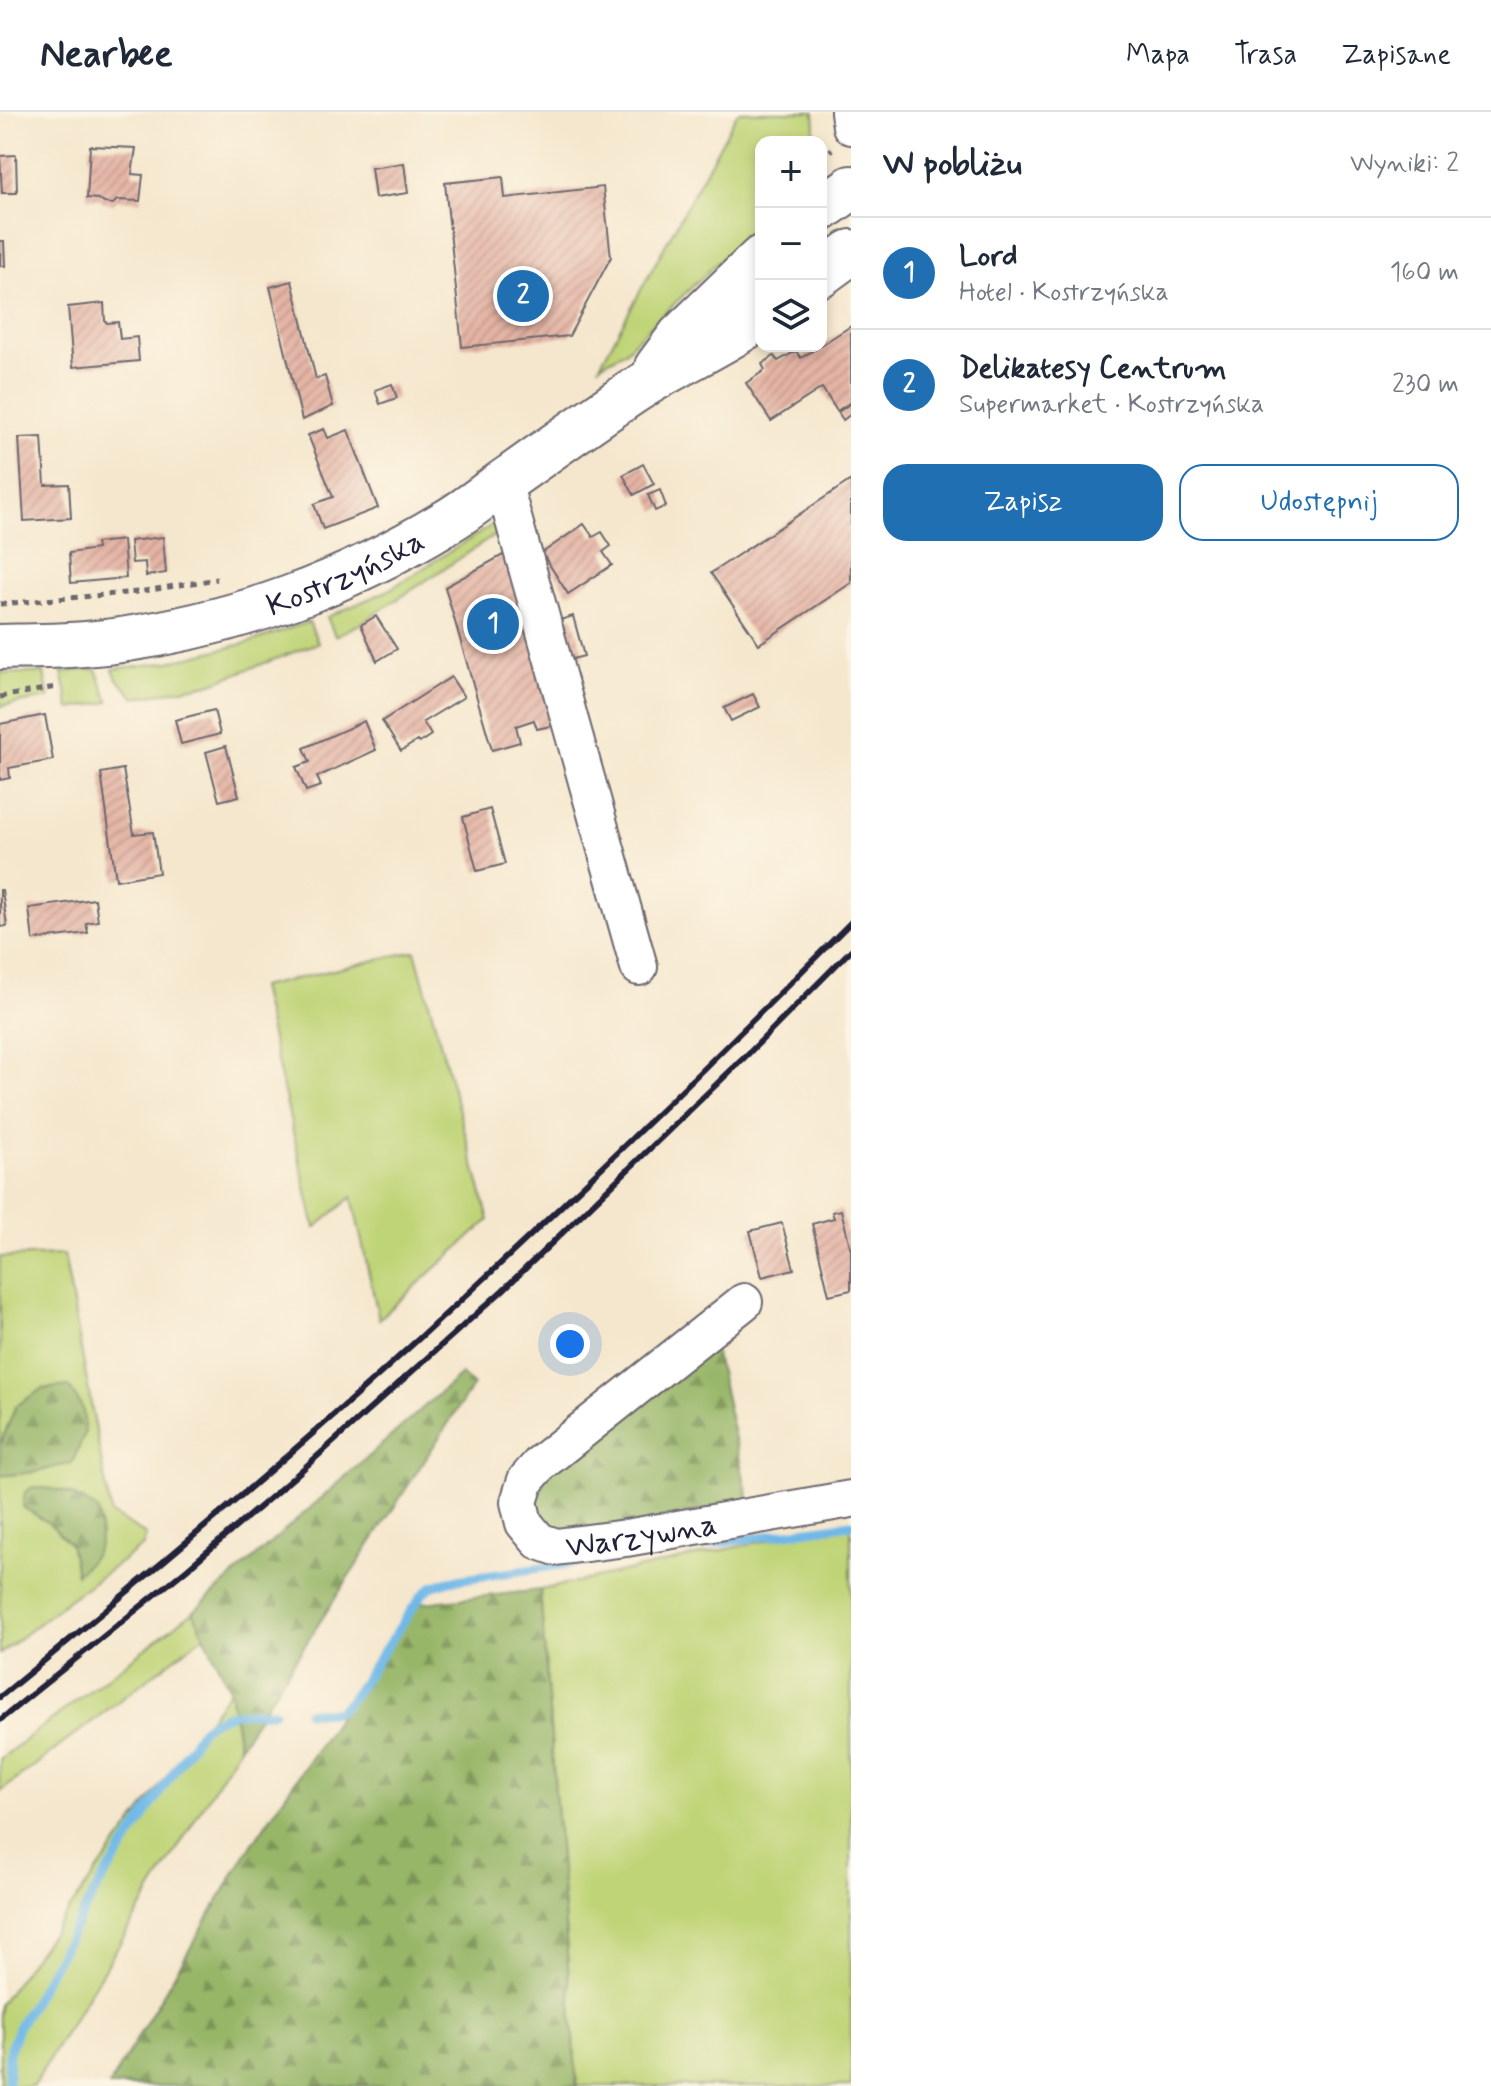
<!DOCTYPE html>
<html lang="pl">
<head>
<meta charset="utf-8">
<style>
  body { margin:0; font-family:Mynerve,sans-serif; background:#f2f2f3; color:#1f2937 }
  .controls { position:absolute; right:24px; top:24px; display:grid; overflow:hidden; border-radius:16px; box-shadow:0 4px 12px #0003 }
  .controls button { width:72px; height:72px; display:grid; place-items:center; padding:0; border:0; border-bottom:2px solid #e0e1e3; background:#fff; color:#1f2937; font:40px sans-serif }
  .you { position:absolute; left:570px; top:1232px; width:28px; height:28px; margin:-20px; border:6px solid #fff; border-radius:50%; background:#1a73e8; box-shadow:0 0 0 12px #1a73e833 }
  .badge { display:grid; place-items:center; width:52px; height:52px; border-radius:50%; background:#1f6fb2; color:#fff; font-size:26px; font-weight:700 }
  .pin { position:absolute; translate:-50% -50%; border:4px solid #fff; box-shadow:0 2px 8px #0006 }
  .list { margin:0; padding:0; list-style:none }
  h2 { display:flex; justify-content:space-between; align-items:center; height:104px; margin:0; padding:0 32px; font-size:34px }
  h2 small { font-size:26px; font-weight:400; color:#747a83 }
  .list li { display:grid; grid-template-columns:52px 1fr auto; gap:24px; align-items:center; box-sizing:border-box; height:112px; padding:0 32px; border-top:2px solid #e0e1e3 }
  .list b { display:block; font-size:30px; white-space:nowrap }
  .list p { margin:0; font-size:26px; white-space:nowrap; color:#747a83 }
  .list em { font-size:26px; font-style:normal; color:#747a83 }
  .actions { display:flex; gap:16px; padding:24px 32px }
  .actions a { flex:1; padding:18px 0; border:2px solid #1f6fb2; border-radius:24px; text-align:center; font-size:28px; color:#1f6fb2 }
  .actions .main { background:#1f6fb2; color:#fff }
  .icon { flex:none; width:44px; height:44px; fill:none; stroke:currentColor; stroke-width:2; stroke-linecap:round; stroke-linejoin:round }
  .map { position:relative; flex:none; width:851px; height:1974px; overflow:hidden }
  header { display:flex; align-items:center; gap:48px; box-sizing:border-box; height:112px; padding:0 40px; background:#fff; border-bottom:2px solid #e0e1e3 }
  header strong { font-size:38px }
  nav { display:flex; gap:44px; margin-inline-start:auto; font-size:28px }
  main { display:flex }
  aside { flex:1; background:#fff }
  .map>svg:first-child { display:block }
  .grass { fill:#bfd477; stroke:#707b59; stroke-width:2 }
  .forest { fill:url(#forest-firs); stroke:#5c6c52; stroke-width:2 }
  .lines { fill:none; stroke-linecap:round; stroke-linejoin:round }
  .stream { stroke:#70b8e8; stroke-width:9 }
  .building { fill:url(#building-hatch) }
  .minor-casing { stroke:#6c676e; stroke-width:40 }
  .major-casing { stroke:#6c676e; stroke-width:48 }
  .path { stroke:#6c676e; stroke-width:5; stroke-dasharray:6 6; stroke-linecap:butt }
  .minor { stroke:#fff; stroke-width:36 }
  .major { stroke:#fff; stroke-width:44 }
  .rail { stroke:#22223b; stroke-width:6 }
  .labels { text-anchor:middle; stroke-width:7; stroke-linejoin:round; paint-order:stroke }
  .street-label { font-size:32px; fill:#22223b; stroke:#fcf5e5 }
</style>
</head>
<body>
<header>
<strong>Nearbee</strong>
<nav><a>Mapa</a><a>Trasa</a><a>Zapisane</a></nav>
</header>
<main>
<div class="map">
<svg width="851" height="1974" viewBox="0 0 851 1974">
  <defs>
    <pattern id="forest-firs" width="22" height="20" patternUnits="userSpaceOnUse" patternTransform="scale(2)"><rect width="22" height="20" fill="#97b668"/><path d="M5 1l3.5 6h-7zM16 11l3.5 6h-7z" fill="#7b9457"/></pattern>
    <pattern id="building-hatch" width="6" height="6" patternUnits="userSpaceOnUse" patternTransform="scale(2)"><rect width="6" height="6" fill="#e4b4a4"/><path d="M-1 1l2-2M0 6l6-6M5 7l2-2" fill="none" stroke="#c39a8e"/></pattern>
  </defs>
  <rect width="100%" height="100%" fill="#fcf5e5"/>
  <filter id="ink" filterUnits="userSpaceOnUse"><feTurbulence type="fractalNoise" baseFrequency=".0125" numOctaves="2"/><feDisplacementMap in="SourceGraphic" scale="16" xChannelSelector="R" yChannelSelector="G"/><feConvolveMatrix kernelMatrix="1 2 1 2 8 2 1 2 1" color-interpolation-filters="sRGB"/></filter>
  <filter id="wash" filterUnits="userSpaceOnUse"><feTurbulence type="fractalNoise" baseFrequency=".006" numOctaves="4" result="noise"/><feDisplacementMap in="SourceGraphic" scale="32" xChannelSelector="R" yChannelSelector="G"/><feGaussianBlur stdDeviation="1.8" result="paint"/><feColorMatrix in="noise" values="0 0 0 0 0 0 0 0 0 0 0 0 0 0 0 0 0 1.4 0 .05"/><feComposite in="paint" operator="in"/></filter>
  <g filter="url(#wash)">
    <rect width="100%" height="100%" fill="#f5e7cd"/>
    <!-- grass -->
    <g class="grass">
      <path d="M738,0h76l1,14 -3,16h-51v79l-137,131 -24,13z"/>
      <path d="M500,408v12l-142,93 -23,11 -8,-19 60,-26z"/>
      <path d="M309,510l9,21 -109,41 -74,14 -18,-19 -4,-10 56,-7 78,-19z"/>
      <path d="M96,557l13,33 -39,7 -8,-37z"/>
      <path d="M0,561h44l5,25 -49,8z"/>
      <path d="M415,839l74,269 -110,99 -27,-122 -37,31 -55,-241z"/>
      <path d="M64,1143l47,259 35,21 -3,11 -75,54 -68,54v-397z"/>
      <path d="M851,1410v564h-274l-37,-496z"/>
      <path d="M193,1500l12,23 -205,157v-33z"/>
      <path d="M230,1578l9,57 -206,339h-33v-82z"/>
    </g>
    <!-- forest -->
    <g class="forest">
      <path d="M712,1225l37,164 -194,39 -21,-18 7,-52z"/>
      <path d="M461,1262l12,11 -234,362 -9,-57 -37,-78z"/>
      <path d="M69,1274l14,23 2,24 -13,30 -36,9 -36,4v-31l16,-39 26,-17z"/>
      <path d="M33,1375c30,2 42,6 65,24 5,33 3,42 -22,63l-6,-30 -20,-20 -27,-17 2,-15z"/>
      <path d="M540,1478l37,496h-468l136,-231 170,-251z"/>
    </g>
    <g class="lines">
      <!-- stream -->
      <g class="stream">
        <path d="M308,1600h29l12,-10 72,-106 10,-9 18,-6 402,-57"/>
        <path d="M8,1974l1,-33 9,-25 78,-138 106,-161c25,-20 42,-17 72,-17"/>
      </g>
    </g>
    <g id="blocks">
      <!-- building -->
      <g class="building">
        <path d="M90,34l46,2 -4,26 11,1 -3,26 -23,-1 -4,4 -9,-1 -5,-4 -12,-1z"/>
        <path d="M16,43l1,38h-15l-2,-37z"/>
        <path d="M404,51l4,30 -33,5 -4,-30z"/>
        <path d="M503,65l2,21 98,-11 8,70 -42,79 -107,11 -17,-164z"/>
        <path d="M0,129h4l1,25h-5z"/>
        <path d="M292,169l24,98 9,-3 8,30 -31,14 -32,-133z"/>
        <path d="M104,191l1,18 2,2 11,-1 2,17 17,-2 2,24 -66,6 -5,-60z"/>
        <path d="M851,214v76l-14,9 -15,-23 -51,33 -25,-38 19,-13 -3,-6 12,-8 4,5 18,-10 5,7z"/>
        <path d="M392,272l5,14 -17,6 -5,-14z"/>
        <path d="M851,291v11l-8,6 -5,-8z"/>
        <path d="M324,317l4,9 20,-8 30,78 -55,21 -9,-25 19,-7 -25,-62z"/>
        <path d="M42,325l3,48 24,-1 2,34 -47,3 -5,-83z"/>
        <path d="M643,352l11,20 -20,11 -11,-20z"/>
        <path d="M851,368v103l-92,61 -48,-71z"/>
        <path d="M660,378l6,16 -11,5 -7,-16z"/>
        <path d="M584,412l9,13 9,-5 9,14 -8,6 9,13 -44,29 -26,-41z"/>
        <path d="M163,425l3,36 -20,3 -1,-14 -13,1 -2,-22z"/>
        <path d="M123,428l3,38 -55,5 -2,-30 28,-4 -1,-6z"/>
        <path d="M503,443l9,5 43,165 -18,4 -3,-9 -18,6 4,16 -28,8 -47,-163z"/>
        <path d="M376,504l21,33 -20,12 -16,-36z"/>
        <path d="M573,504l11,40 -19,5 -11,-39z"/>
        <path d="M451,565l13,20 -41,25 8,13 -12,8 -2,-2 -16,10 -19,-30z"/>
        <path d="M753,582l7,13 -29,14 -7,-13z"/>
        <path d="M214,598l6,24 -39,10 -6,-24z"/>
        <path d="M45,603l8,45 -44,8 1,10 -10,2v-56z"/>
        <path d="M364,609l12,29 -59,27 4,9 -15,5 -10,-24 14,-5 -6,-14z"/>
        <path d="M226,634l13,50 -20,5 -13,-49z"/>
        <path d="M123,657l11,65 19,-2 6,41 -43,7 -15,-107z"/>
        <path d="M490,697l15,55 -28,7 -14,-54z"/>
        <path d="M0,778h2l5,36 -7,1z"/>
        <path d="M95,787l3,22 -12,2 2,10 -55,7 -4,-32z"/>
        <path d="M841,1098l10,40v40l-22,5 -17,-71 22,-6 -2,-6z"/>
        <path d="M782,1111l12,46 -32,8 -12,-46z"/>
      </g>
    </g>
  </g>
  <g filter="url(#ink)">
    <use href="#blocks" fill-opacity="0" stroke="#6c676e" stroke-width="2"/>
    <g class="lines">
      <defs>
        <g id="minor">
          <path d="M849,0l2,14"/>
          <path d="M503,370l136,485"/>
          <path id="s1" d="M744,1190l-203,161 -15,17 -7,22 5,21 15,18 17,6 70,-9 225,-39"/>
        </g>
        <g id="major">
          <path d="M821,97l30,-21"/>
          <path d="M821,162l30,-22"/>
          <path d="M657,255l23,-31 81,-78"/>
          <path id="s2" d="M0,535c40,-1 81,-1 121,-7 121,-18 222,-55 327,-119 22,-13 42,-30 64,-45 39,-28 79,-56 119,-83 42,-28 89,-47 130,-76"/>
        </g>
      </defs>
      <!-- minor casing -->
      <use href="#minor" class="minor-casing"/>
      <!-- major casing -->
      <use href="#major" class="major-casing"/>
      <!-- path -->
      <g class="path">
        <path d="M821,47l11,-10"/>
        <path d="M0,492l138,-12 79,-13"/>
        <path d="M0,585l56,-10"/>
      </g>
      <!-- minor -->
      <use href="#minor" class="minor"/>
      <!-- major -->
      <use href="#major" class="major"/>
      <!-- rail -->
      <g class="rail">
        <path d="M0,1585c133,-109 265,-219 392,-334 158,-142 309,-290 459,-441"/>
        <path d="M0,1608l187,-151 106,-91 210,-188 247,-238 101,-102"/>
      </g>
    </g>
  </g>
  <g class="labels">
    <!-- street labels -->
    <g class="street-label">
      <text dy="11" stroke="none"><textPath href="#s2" startOffset="356">Kostrzyńska</textPath></text>
      <text dy="11" stroke="none"><textPath href="#s1" startOffset="454">Warzywna</textPath></text>
    </g>
  </g>
</svg>
<div class="controls">
<button>+</button>
<button>−</button>
<button><svg class="icon" aria-label="layers" viewBox="0 0 24 24"><path d="M12 4l9 5-9 5-9-5zM3 14l9 5 9-5"/></svg></button>
</div>
<div class="you"></div>
<div class="pin badge" style="left:493px;top:512px">1</div>
<div class="pin badge" style="left:523px;top:184px">2</div>
</div>
<aside>
<h2>W pobliżu<small>Wyniki: 2</small></h2>
<ul class="list">
<li><span class="badge">1</span><div><b>Lord</b><p>Hotel · Kostrzyńska</p></div><em>160 m</em></li>
<li><span class="badge">2</span><div><b>Delikatesy Centrum</b><p>Supermarket · Kostrzyńska</p></div><em>230 m</em></li>
</ul>
<div class="actions"><a class="main">Zapisz</a><a>Udostępnij</a></div>
</aside>
</main>
</body>
</html>
